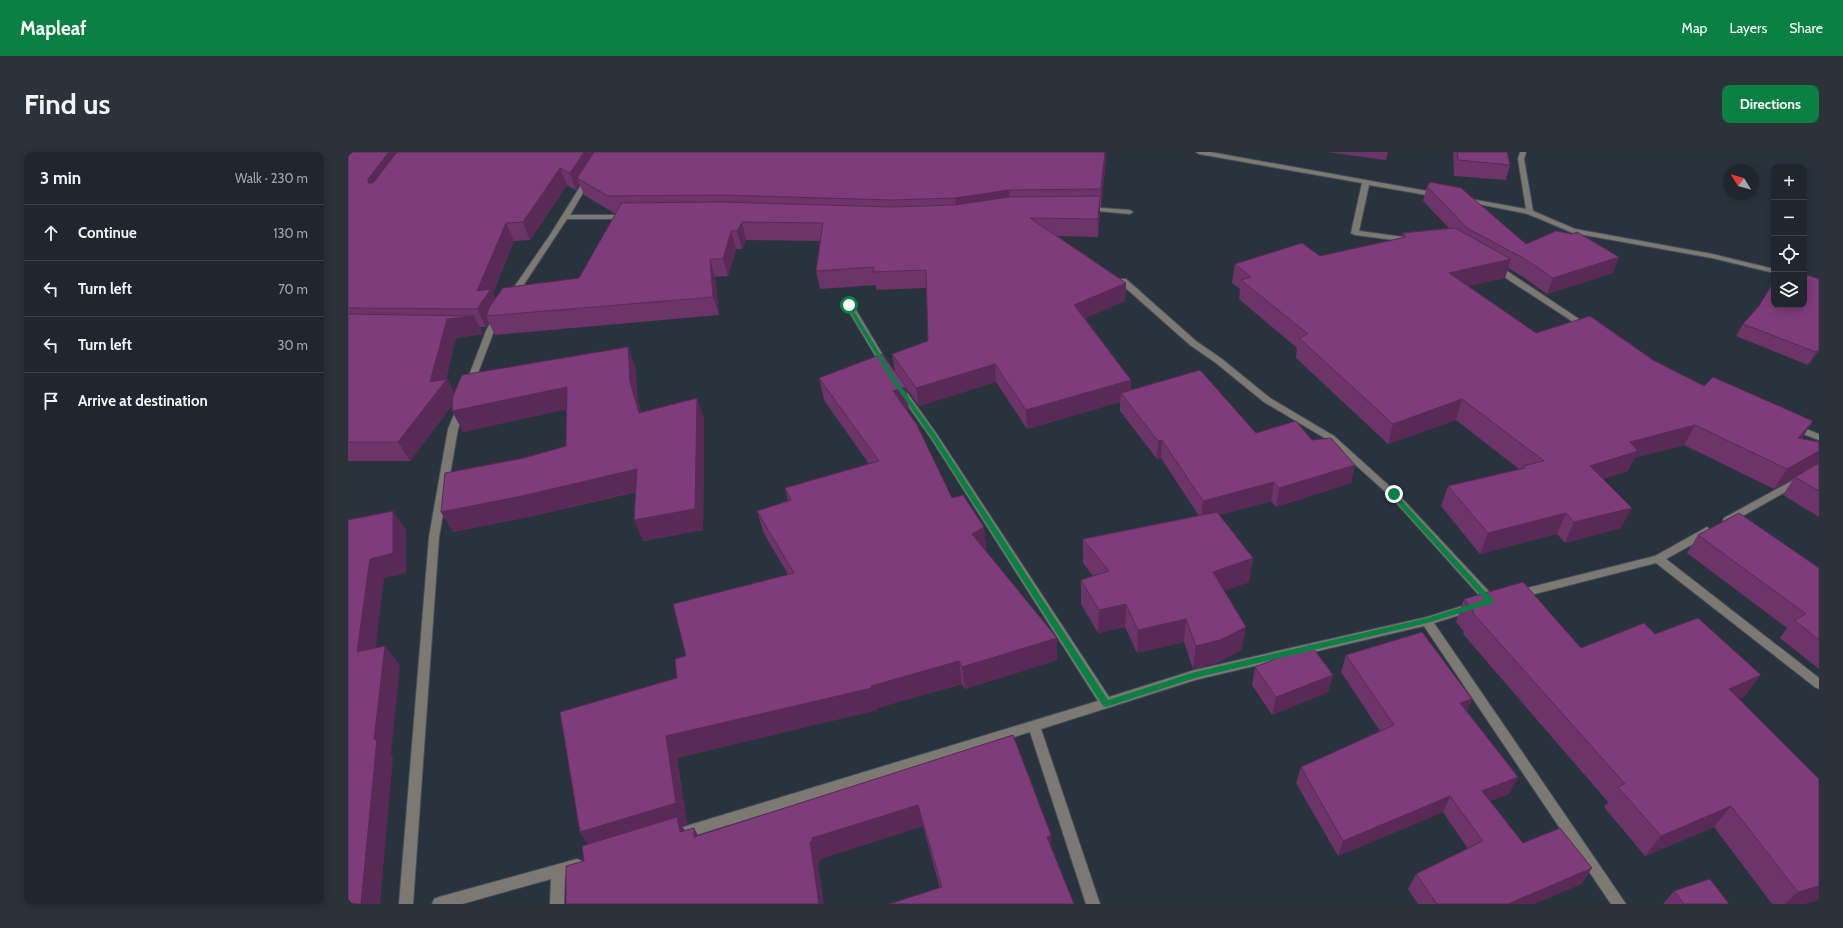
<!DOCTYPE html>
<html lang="en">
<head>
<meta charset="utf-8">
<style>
  body { margin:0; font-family:Cabin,sans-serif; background:#2c323a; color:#f1f3f6 }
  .controls { position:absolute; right:12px; top:12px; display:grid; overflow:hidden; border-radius:8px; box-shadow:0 2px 10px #0003 }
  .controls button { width:36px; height:36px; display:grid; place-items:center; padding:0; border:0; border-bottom:1px solid #3c434a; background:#1f262e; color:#f1f3f6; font:20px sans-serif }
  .compass { position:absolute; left:1375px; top:12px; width:36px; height:36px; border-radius:50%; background:#1f262e; box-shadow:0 2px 10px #0003; rotate:307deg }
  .stop { position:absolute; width:12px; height:12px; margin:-9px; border:3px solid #0b8043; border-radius:50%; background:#fff }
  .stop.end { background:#0b8043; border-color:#fff; box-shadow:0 1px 4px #0008 }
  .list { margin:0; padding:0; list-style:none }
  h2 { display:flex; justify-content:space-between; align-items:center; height:52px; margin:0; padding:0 16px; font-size:17px }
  h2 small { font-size:13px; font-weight:400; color:#a1a5aa }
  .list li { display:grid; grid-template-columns:26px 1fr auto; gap:12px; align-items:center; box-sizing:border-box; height:56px; padding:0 16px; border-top:1px solid #3c434a }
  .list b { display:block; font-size:15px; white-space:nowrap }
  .list em { font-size:13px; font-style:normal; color:#a1a5aa }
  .icon { flex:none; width:22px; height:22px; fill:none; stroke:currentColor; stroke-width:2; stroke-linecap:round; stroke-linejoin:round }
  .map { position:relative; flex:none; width:1471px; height:752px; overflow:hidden; border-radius:8px }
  header { display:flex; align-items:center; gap:24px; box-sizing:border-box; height:56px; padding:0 20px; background:#0b8043; color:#fff }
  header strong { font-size:19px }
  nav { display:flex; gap:22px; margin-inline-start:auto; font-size:14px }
  .intro { display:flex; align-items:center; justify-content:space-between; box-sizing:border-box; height:96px; padding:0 24px }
  h1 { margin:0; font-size:28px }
  .button { padding:10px 18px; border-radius:8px; background:#0b8043; color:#fff; font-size:14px; font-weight:700 }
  main { display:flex; gap:24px; padding:0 24px }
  aside { flex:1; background:#1f262e; border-radius:8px; box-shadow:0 2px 10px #0003 }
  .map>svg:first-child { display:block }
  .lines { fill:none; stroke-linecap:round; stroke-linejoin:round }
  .minor-casing { stroke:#454f59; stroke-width:2 }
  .minor { fill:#7c7972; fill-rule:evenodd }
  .wall { fill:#6c3469; fill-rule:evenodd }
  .shaded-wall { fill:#582a55 }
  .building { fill:#7e3c7a; stroke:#582a55 }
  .route { fill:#0b8043 }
</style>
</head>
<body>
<header>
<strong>Mapleaf</strong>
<nav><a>Map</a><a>Layers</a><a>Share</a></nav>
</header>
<div class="intro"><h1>Find us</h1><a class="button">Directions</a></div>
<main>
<aside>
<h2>3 min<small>Walk · 230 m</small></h2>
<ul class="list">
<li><svg class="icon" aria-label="ahead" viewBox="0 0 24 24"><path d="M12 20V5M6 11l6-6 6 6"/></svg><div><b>Continue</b></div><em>130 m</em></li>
<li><svg class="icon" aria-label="left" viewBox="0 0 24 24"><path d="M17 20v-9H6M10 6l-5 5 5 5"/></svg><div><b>Turn left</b></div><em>70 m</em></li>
<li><svg class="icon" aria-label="left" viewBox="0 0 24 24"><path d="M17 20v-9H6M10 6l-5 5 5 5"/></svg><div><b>Turn left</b></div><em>30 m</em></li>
<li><svg class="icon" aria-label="arrive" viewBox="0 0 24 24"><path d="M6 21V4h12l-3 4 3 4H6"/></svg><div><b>Arrive at destination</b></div></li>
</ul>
</aside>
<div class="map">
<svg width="1471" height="752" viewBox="0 0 1471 752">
  <rect width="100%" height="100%" fill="#29333e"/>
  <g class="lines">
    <defs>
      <g id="minor">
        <path d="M848,0h14l228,41 3,2 -3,2 -69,-12 -10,46 52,7 4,2 -4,2 -56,-7 -4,-2 11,-50 -163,-29z"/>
        <path d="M1172,0h6l-2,7 9,52 42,18 137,25 62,15v4l-62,-15 -139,-25 -45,-19 -65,-13v-2l2,-1 61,11 -8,-50z"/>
        <path d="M240,25l3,2 -21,36h57l4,2 -4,2h-60l-52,79h-6l-1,-2 42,-61 35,-56z"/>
        <path d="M740,55l42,3 3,2 -3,2 -44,-4 -1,-1z"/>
        <path d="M1144,113h6l93,62 -4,2h-3l-92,-60z"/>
        <path d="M772,127h6l70,62 26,18 48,39 64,38 62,56 99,106 1,3 -1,3h-8l-97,-108 -62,-56 -64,-38 -48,-39 -26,-18 -70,-62z"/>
        <path d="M498,151h3l4,2 37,62 -1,2h-6l-1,-2 -37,-62z"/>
        <path d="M147,162h6l1,2 -8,15 -21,55 -1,2h-6l-1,-2 21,-55z"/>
        <path d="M552,234l3,1 33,46 173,264 86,-27 232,-53 45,-14 4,1 1,3 -1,3 -42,13 192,281h-15l-187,-278 -229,54 -154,49 59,175h-14l-56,-172 -347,107 -5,-2 -1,-4 1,-4 5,-2 415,-126 -168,-264 -34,-48z"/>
        <path d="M113,253l4,3 -7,21 -19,108 -26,367h-14l30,-367 19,-108 9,-21z"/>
        <path d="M1445,272l26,10v6l-29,-11 -2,-2 2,-2z"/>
        <path d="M1471,314v7l-87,49h-8l-1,-2 1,-2z"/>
        <path d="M1359,375l5,4 -1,3 -45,25 153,119v11l-4,-2 -159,-124 -137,35 -4,-1 -1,-3 1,-3 140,-35z"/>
        <path d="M229,707l5,2 2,4 -2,4 -17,6 -1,29h-14l1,-25 -89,25h-30l2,-5 5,-2z"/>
      </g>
    </defs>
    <!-- minor casing -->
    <use href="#minor" class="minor-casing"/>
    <!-- minor -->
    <use href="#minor" class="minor"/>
  </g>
  <!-- wall -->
  <g class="wall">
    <path d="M0,0l758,5 -5,50h-1l-2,30 -41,-1 69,47 -1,18 -40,17 46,62v10l125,43 56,7 43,25 -4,18 -75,24 -5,-6 -52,14 34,43 -4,24 -25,9 18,59 -25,13 -24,6 -9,-27 -47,11 -12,-26 -27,6 -17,-29v-24l12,-4 -10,-13v-24l116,-23 -38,-58 -4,1 -37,-48v-9l-93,27 -31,-47 -77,24 -24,-34 -3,-18 36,-13 -2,-53 -50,2v-5l-56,4 -4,-18 5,-30 -75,-1 -4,9h-6l-8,27 -13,1 4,38 -224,20 -6,-12 -3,4h-7l4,7 -27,4 -10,41h1l7,14 174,-46 7,20 3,35 3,10 63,6 -1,112 -60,11 -7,-49 -103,24 -80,16 -12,-20 83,-54 42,-12 1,-37 -104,23 -10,-28 -43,57h-62zM219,33l9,5 4,-5 4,10 30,18h2l-37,65 -84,20 -2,-5 21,-52 16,-1z"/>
    <path d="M978,0h62l-2,8z"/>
    <path d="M1105,0h54l3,13 -4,15 -52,-4z"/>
    <path d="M1079,34l99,58 93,13 -6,16 -66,21 -27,-19 -12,-7 -3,10 -37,8 68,47 117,27 51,26 109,35 -11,17 17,25v54l-36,-22 11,-17 -20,11 -90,-44 -50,13 -6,13 -25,8 18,49 -56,15 -8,-9 -77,20 -39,-48 7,-20 71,-17 -63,-49 -68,24 -92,-86 1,-10 -58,-49 1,-10 -8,-6 3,-19 85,-8 82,-18 1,-5 46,-5 -26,-27z"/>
    <path d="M1411,154l60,46 -11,13 -72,-29 7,-12z"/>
    <path d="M471,226l90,31 -3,1 46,88 32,29 2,22 -1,1 72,88v22l-92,29 -3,-5 -85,24v2l-200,48 10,66 -5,2 3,5 9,-3 4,8 315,-101 38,100 -111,53 -17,-62 -103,33v3l-2,1 -234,-2 4,-17 -8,-12 97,-154 9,-22 102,-82 -24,-40 -7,-23 31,-10 -3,-13 84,-24 -45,-64z"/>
    <path d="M1350,383l121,33v101l-39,-31 7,-10 -100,-75z"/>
    <path d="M1116,447l117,49 74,-14 89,63 -5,2 80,201 -16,4h-31l-58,-77 -69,29 -41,-49 4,-5 -145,-168 1,-2 -8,-10z"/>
    <path d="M998,503l126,44 -5,12 51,66 -9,17 -19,7 33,42 69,25 -11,16 -47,20h-116l-10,-15 8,-15 52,-25 -25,-37 -105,44 -42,-73 5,-16 79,-36 -39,-59z"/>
    <path d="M907,515l78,8 -5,17 -56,23 -20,-30z"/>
    <path d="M1326,739l55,13h-66z"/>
  </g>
  <!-- shaded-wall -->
  <g class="shaded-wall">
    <path d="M41,0h21l-33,48 -9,-17v-4z"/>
    <path d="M236,0h17l-24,26 3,7 -4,5 -6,-17z"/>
    <path d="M757,0h1v5l-5,50v-18z"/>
    <path d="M212,16l7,17 -37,55 -7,-18z"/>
    <path d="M661,38l1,18 -53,8 -2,-18z"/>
    <path d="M752,44v18l-2,23v-18z"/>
    <path d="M394,70l4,18 -4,9 -5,-18z"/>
    <path d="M158,71l8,18 -21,52 7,14 -14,9 3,7 -3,4 -9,-18v-18z"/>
    <path d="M383,79l5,18 -8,27 -5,-17z"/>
    <path d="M1271,105l-6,16 -66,21 6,-16z"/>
    <path d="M362,107l5,18 4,38 -6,-18z"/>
    <path d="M1163,107l-6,19 -62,14 6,-19z"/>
    <path d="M778,131l-1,18 -51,22v-18z"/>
    <path d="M126,164l9,18 -27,4 -10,42 1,-1 10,19 -47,63 -12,-19 32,-60 17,-63z"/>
    <path d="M280,195l7,20 3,35 9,31 -8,-20 -9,-31z"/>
    <path d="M1471,197v3l-11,13 8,-13z"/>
    <path d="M647,212l1,18 -77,24 -3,-18z"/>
    <path d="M783,228v19l-10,-6 -1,9 -93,27 -1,-19z"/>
    <path d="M219,235l9,20 -113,25 -11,-21z"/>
    <path d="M558,235l3,22 -13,4 -3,-22z"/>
    <path d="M349,246l7,20 -1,112 -60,11 -9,-21z"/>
    <path d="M1114,247l-6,21 -68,24 5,-20z"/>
    <path d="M1465,269l-13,20 -2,-3z"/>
    <path d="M1347,273l-11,20 -50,13 -6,13 -47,15 9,-20 40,-24z"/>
    <path d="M814,288l-1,18 -4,1 1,-18z"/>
    <path d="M1471,299v12l-45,26 13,-20z"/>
    <path d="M1007,313l-4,18 -75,24 3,-19z"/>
    <path d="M289,317l8,20 -112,27 -80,16 -12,-20z"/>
    <path d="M926,330l-3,19 -70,19 2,-19z"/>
    <path d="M1284,356l-11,20 -56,15 9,-21z"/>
    <path d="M45,359l13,19v43l-22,5 -11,93 -16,-19 13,-93z"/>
    <path d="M1218,361l-9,21 -77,20 8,-21z"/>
    <path d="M636,375l2,22 -12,7 -2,-22z"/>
    <path d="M905,406l-4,24 -39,14 3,-24z"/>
    <path d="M778,452l-1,23 -27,6 1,-23z"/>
    <path d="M838,467l-2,23 -47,11 1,-23z"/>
    <path d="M898,475l-4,23 -25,13 -24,6 3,-23z"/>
    <path d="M709,486v22l-92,29 -3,-22z"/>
    <path d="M37,494l15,19 -9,89 2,3 -13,147h-19l13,-164z"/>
    <path d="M611,509l3,23 -85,24v2l-200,48 10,66 -5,2 7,12 -95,14 -14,-20 86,-96 205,-50z"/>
    <path d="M985,523l-5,17 -56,23 4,-18z"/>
    <path d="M1413,523l-17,22 -31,13 16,-21z"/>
    <path d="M1124,547l-7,16 -5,-12z"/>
    <path d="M1170,625l-9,17 -36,13 9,-16z"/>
    <path d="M1102,644l-7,16 -105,44 5,-15z"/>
    <path d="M570,653l5,21 -103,33v3l-2,1 6,41h-5l-9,-62 2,-4z"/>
    <path d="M1383,654l-17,21 -69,29 16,-20z"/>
    <path d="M346,676l11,21 -11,-12z"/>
    <path d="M703,683l1,21 -5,-19z"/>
    <path d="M1244,716l-11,16 -47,20h-26z"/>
    <path d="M1471,734v14l-16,4h-18l13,-12z"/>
  </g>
  <!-- building -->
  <g class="building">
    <path d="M0,0h41l-21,27v4h5l24,-31h187l-14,21 -10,-5 -37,54 -17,1 -29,68 14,-2 -14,20 -129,-1z"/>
    <path d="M246,0h511l-4,37 -92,1 -54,8 -63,2 -171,-5 -113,1 -31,-18z"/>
    <path d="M1109,0h50l3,13 -52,-5z"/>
    <path d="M1082,30l31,6 65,56 30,-13 16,3 5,-2 42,25 -66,21 -28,-19 -58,-31 -40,-42z"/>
    <path d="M752,44l-2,23 -68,-1 96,65 -52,22 57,75 -105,30 -31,-46 -79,24 -24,-34 36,-13 -2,-71 -53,2 1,-5 -58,4 7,-48 -81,-1 -5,9h-6l-8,28h-13l3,38 -227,19 4,-10 13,-18 76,-10 42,-74 -1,-1 101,-1 171,5 63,-2 54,-8z"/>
    <path d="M1107,76l56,31 -62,14 87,60 54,-17 63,44 51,26 9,-9 100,44 -15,17 21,4v9l-32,18 -92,-44 -65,17 8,9 -48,15 42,42 -58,14 -8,-9 -78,20 -40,-47 77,-18 -2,-2 21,-5 -82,-62 -69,25 -94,-86 9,-4 -67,-54 10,-3 -16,-13 67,-21 18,13 86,-19 -3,-4z"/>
    <path d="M1456,122l15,5v70l-3,3 -73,-28 16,-18 15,-25v24h30z"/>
    <path d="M0,162l126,2 -27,3 -17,63 17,-3 -49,63h-50z"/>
    <path d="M280,195l2,35 9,31 58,-15 -2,111 -61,11 3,-51 -115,27 -81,16 4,-39 79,-15 42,-12 1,-59 -115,24 1,-15 9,-21z"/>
    <path d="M534,202l24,33 -13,4 24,34 35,73 11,-3 21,32 -12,7 85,104 -95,29 -3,-6 -88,25 1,2 -206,48 10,67 -96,29 -20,-120 117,-34 -2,-19 11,-3 -13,-52 121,-31 -37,-62 34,-11 -6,-12 94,-27 -60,-83z"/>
    <path d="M852,218l56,63 40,-12 16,19 19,-2 24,27 -76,23 -5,-6 -71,19 -41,-61 -4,1 -37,-48z"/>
    <path d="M1471,311v28l-24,-14z"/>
    <path d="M45,359v42l-23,6 -13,93 28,-6 -11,94 3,-1 -16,165h-13v-384z"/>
    <path d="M869,360l36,46 -40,14 33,55 -26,13 -24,6 -10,-27 -48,11 -12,-26 -27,6 -18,-30 28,-9 -26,-32z"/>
    <path d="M1391,361l80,55v72l-25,-20 12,-6 -108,-79z"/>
    <path d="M1175,430l58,66 63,-25 11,11 43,-16 63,57 -32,14 90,90v107l-21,6 -67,-86 -70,30 -43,-49 7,-3 -153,-172h2l-10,-13z"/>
    <path d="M1074,480l50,67 -12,4 58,74 -36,14 41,52 37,-15 32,40 -84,36h-71l-21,-30 67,-33 -33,-45 -107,45 -42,-74 93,-42 -48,-70z"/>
    <path d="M963,493l22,30 -57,22 -21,-30z"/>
    <path d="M665,583l38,100 -4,2 27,67h-185l53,-17 -24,-82 -106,33v3l-2,1 9,62h-253v-38l18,-5 -2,-15 95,-29 3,15 14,-4v9z"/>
    <path d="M1362,727l19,25h-45l-10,-13z"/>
  </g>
  <!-- route -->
  <path class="route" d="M501,151l46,75 40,56 173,266 87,-28 232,-54 58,-18 -94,-104 -1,-2 4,-2 100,109 -1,2 -66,20 -232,55 -89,29 -3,-1 -172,-269 -41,-59 -44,-73z"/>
</svg>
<div class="controls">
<button>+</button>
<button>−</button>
<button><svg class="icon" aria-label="locate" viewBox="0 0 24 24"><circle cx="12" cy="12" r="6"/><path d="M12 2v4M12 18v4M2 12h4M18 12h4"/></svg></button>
<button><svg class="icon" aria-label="layers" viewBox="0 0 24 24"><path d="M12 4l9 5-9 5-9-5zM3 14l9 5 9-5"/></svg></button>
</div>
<svg class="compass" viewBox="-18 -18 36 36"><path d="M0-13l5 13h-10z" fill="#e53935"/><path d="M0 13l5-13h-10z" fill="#a1a5aa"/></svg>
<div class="stop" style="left:501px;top:153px"></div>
<div class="stop end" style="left:1046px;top:342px"></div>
</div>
</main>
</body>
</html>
